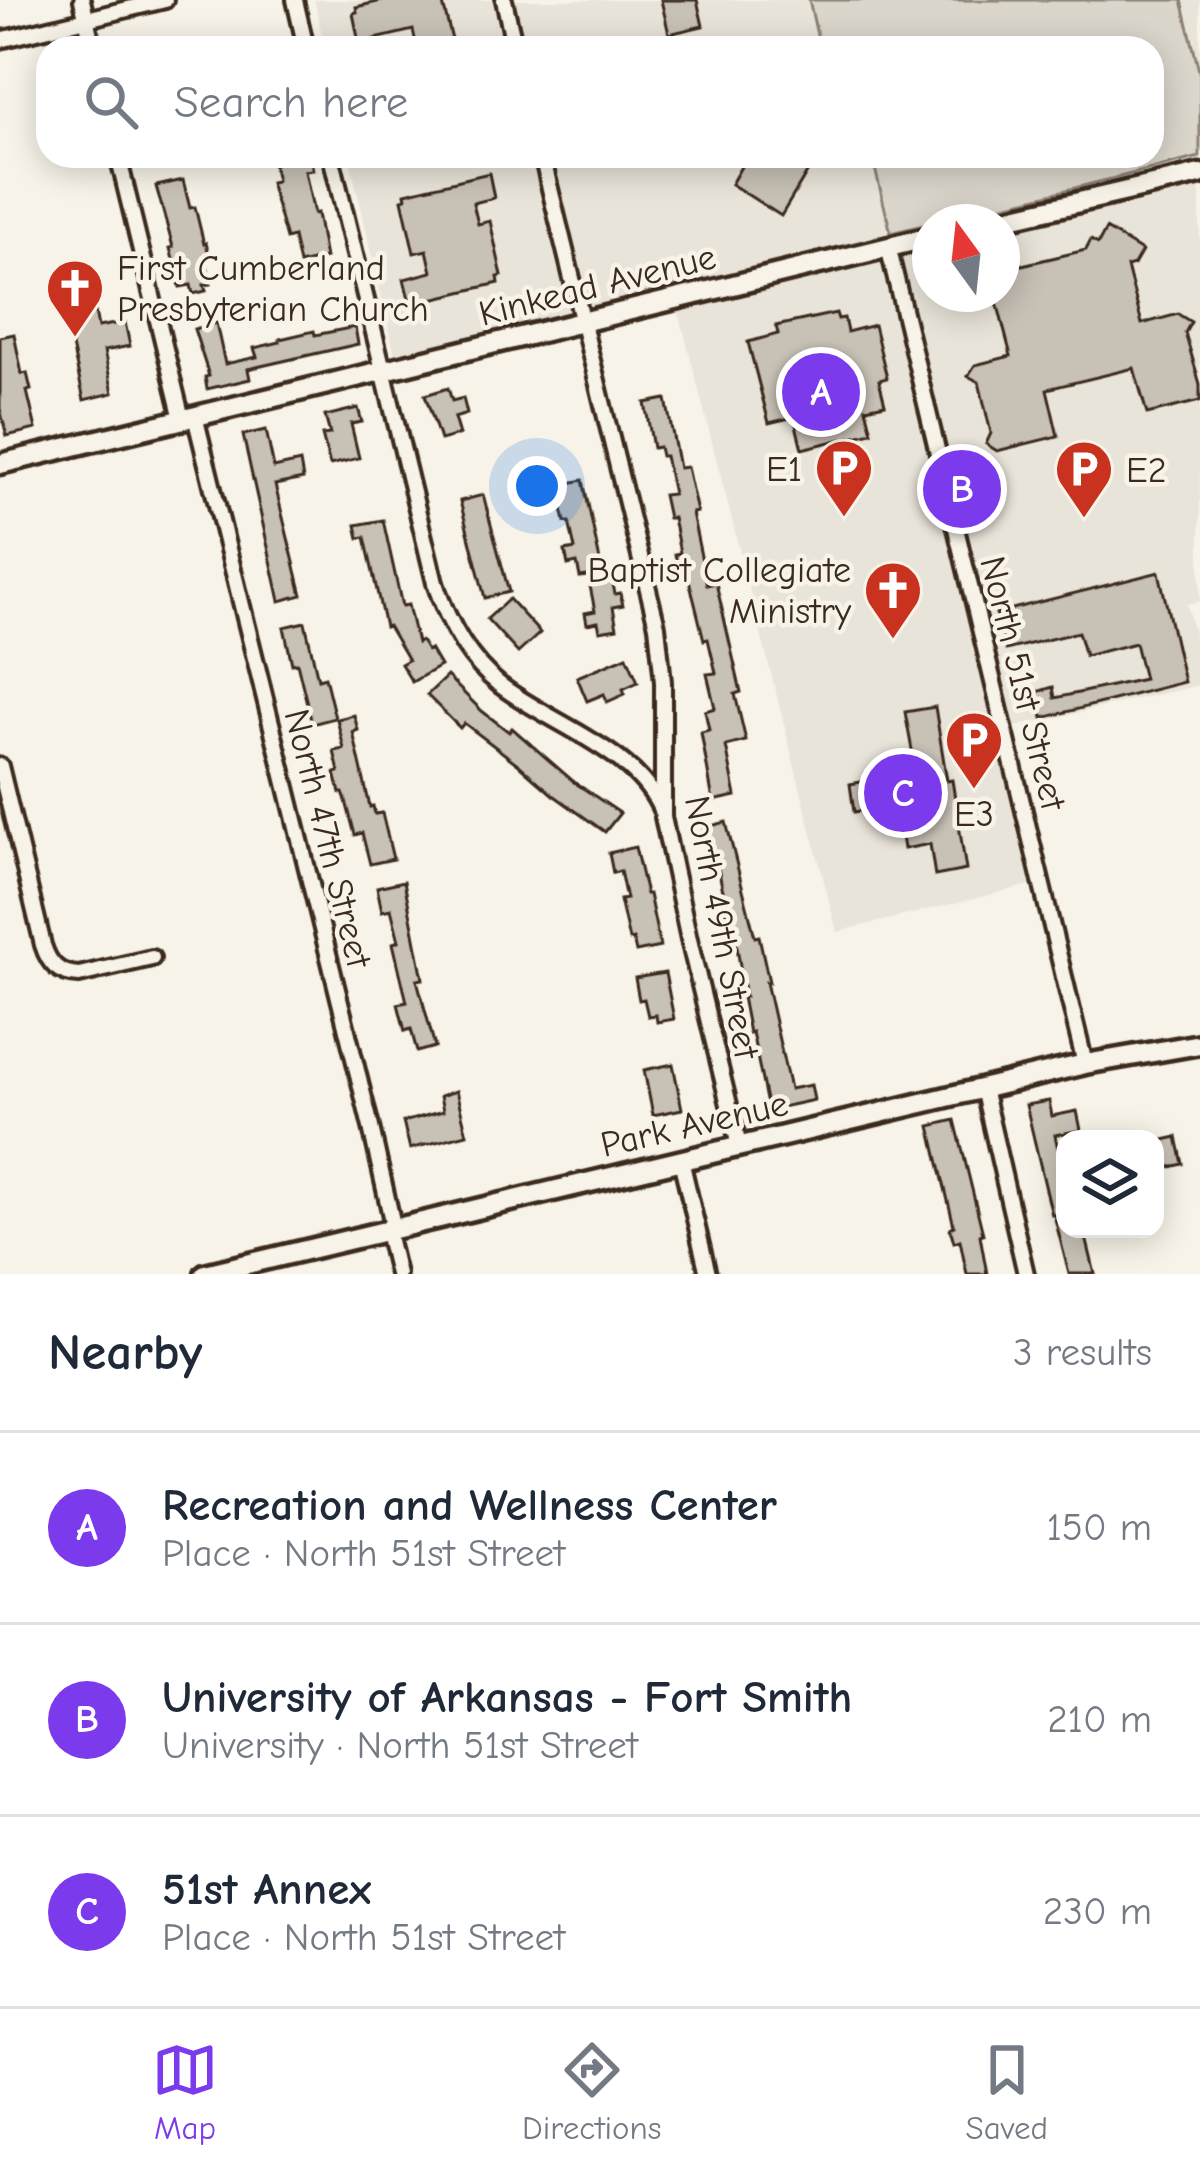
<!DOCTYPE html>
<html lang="en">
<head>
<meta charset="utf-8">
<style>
  body { margin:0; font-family:"Comic Neue",sans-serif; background:#f6f6f7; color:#1f2937 }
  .controls { position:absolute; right:36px; bottom:36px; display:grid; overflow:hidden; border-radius:24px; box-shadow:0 6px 30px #0003 }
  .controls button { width:108px; height:108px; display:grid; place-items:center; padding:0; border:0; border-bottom:3px solid #e0e1e3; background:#fff; color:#1f2937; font:60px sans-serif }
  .compass { position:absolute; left:912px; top:204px; width:108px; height:108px; border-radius:50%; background:#fff; box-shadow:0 6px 30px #0003; rotate:345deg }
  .you { position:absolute; left:537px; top:486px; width:42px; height:42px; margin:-30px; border:9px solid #fff; border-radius:50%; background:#1a73e8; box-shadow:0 0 0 18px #1a73e833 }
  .badge { display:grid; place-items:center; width:78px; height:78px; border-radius:50%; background:#7c3aed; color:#fff; font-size:39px; font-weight:700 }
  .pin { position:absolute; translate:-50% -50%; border:6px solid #fff; box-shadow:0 3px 12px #0006 }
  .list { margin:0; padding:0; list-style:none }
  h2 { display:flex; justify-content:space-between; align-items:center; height:156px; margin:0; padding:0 48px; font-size:51px }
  h2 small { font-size:39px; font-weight:400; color:#747a83 }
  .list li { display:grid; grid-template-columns:78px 1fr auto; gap:36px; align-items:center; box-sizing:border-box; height:192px; padding:0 48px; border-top:3px solid #e0e1e3 }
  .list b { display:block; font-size:45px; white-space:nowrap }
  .list p { margin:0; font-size:39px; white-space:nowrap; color:#747a83 }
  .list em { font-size:39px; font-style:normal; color:#747a83 }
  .icon { flex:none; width:66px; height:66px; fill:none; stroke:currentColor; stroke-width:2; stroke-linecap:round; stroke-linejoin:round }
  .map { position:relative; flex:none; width:1200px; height:1274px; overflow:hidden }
  .search { position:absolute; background:#fff; box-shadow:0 6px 30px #0003; left:36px; right:36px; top:36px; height:132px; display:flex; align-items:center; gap:30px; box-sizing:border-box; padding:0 42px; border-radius:36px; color:#747a83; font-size:45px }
  .sheet { height:732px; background:#fff }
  nav { display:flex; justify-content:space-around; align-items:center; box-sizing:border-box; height:168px; border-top:3px solid #e0e1e3; background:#fff; font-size:33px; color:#747a83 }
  nav a { display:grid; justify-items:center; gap:6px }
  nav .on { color:#7c3aed }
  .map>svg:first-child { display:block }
  .built { fill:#e9e4d9; fill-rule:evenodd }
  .green { fill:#dbd6cb; stroke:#8b8074; stroke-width:3 }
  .building { fill:#c8c1b6; stroke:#3b2a1e; stroke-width:3 }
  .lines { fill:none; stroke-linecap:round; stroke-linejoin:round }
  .minor-casing { stroke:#3b2a1e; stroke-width:22 }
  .tertiary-casing { stroke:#3b2a1e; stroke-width:27 }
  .minor { stroke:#f7f3e8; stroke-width:14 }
  .tertiary { stroke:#f7f3e8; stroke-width:18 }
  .labels { text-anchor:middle; stroke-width:9; stroke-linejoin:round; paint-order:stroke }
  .poi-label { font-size:36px; fill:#3b2a1e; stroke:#f7f3e8; text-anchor:start }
  .street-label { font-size:36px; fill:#3b2a1e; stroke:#f7f3e8 }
</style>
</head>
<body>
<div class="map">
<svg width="1200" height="1274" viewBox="0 0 1200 1274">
  <rect width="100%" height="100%" fill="#f7f3e8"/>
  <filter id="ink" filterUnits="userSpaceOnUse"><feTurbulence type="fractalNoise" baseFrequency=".00833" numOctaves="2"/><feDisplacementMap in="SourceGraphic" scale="24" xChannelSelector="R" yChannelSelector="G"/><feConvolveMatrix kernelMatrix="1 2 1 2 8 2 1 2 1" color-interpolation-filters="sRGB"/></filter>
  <g filter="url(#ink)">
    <!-- built -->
    <path class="built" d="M314,0h886v601l-13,3 13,54v27l-194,44 36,153 -205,50 -159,-623 -278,68 -51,-221h803v-108h-827zM930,222h72v72h-72z"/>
    <!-- green -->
    <path class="green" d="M809,0h373l18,75v82l-309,76 -19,-77h280v-108h-332z"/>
    <!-- building -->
    <g class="building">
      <path d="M386,0h56l12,48h-37l-4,-18 -54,13 -6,-30 4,-1 -1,-5z"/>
      <path d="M661,0h36l6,26 -34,8z"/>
      <path d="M282,156h28l3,14 -8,1 9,43 3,-1 8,45 -26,6 -6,-27 -7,2 -16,-57 7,-1 -5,-23z"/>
      <path d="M747,156h70l-36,60 -50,-32z"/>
      <path d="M489,173l5,25 -21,5 5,21 12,-3 12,55 -4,1 1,6 -84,20 -1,-5 -5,1 -5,-20 28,-7 -5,-22 -13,3 -12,-54 4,-1 -1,-5z"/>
      <path d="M183,180l7,28 5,-1 9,37 2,-1 3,11 -4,1 6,29 -7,1 2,6 -13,3 -2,-9 -11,2 -10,-39 3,-1 -17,-61z"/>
      <path d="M1106,229l36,22 -8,14 -7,2 15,57 36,-10 13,8 -6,11 15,51v17l-53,13 -13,-46 -87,21 11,47 -61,15 -11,-7 5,-11 -12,-51 -11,-6 7,-11 36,-9 -16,-62h7v-34l7,4 3,-7 10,8 64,-15 5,-10 7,4z"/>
      <path d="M90,285l8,42 27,-5 5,24 -26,5 9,42 -29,7 -24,-108z"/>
      <path d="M836,313l2,6 6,-1 3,14 27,-7 13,53 -8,2 6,24 -19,4 6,24 -70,17 -8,-32 -25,6 -21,-81 30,-8 -2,-8z"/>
      <path d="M216,323l9,41 32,-7 -3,-9 26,-6v-3l34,-8 1,4 40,-8 3,17 -110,25 2,10 -43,10 -2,-12 4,-1 -15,-47z"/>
      <path d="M14,334l8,40 5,-1 4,17 -4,1 9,38 -29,7 -7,-27v-72z"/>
      <path d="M448,388l4,13 11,-3 4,16 -13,4 5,17 -19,5 -15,-45z"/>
      <path d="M666,399l13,69 8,-1 10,45 -5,1 15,72 9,-2 25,109 -6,2 11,47 -20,5 10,50 -23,5 -12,-69 8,-2 -4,-19 10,-3 -8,-34 9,-1 -8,-34 -4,1 -18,-72 -8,1 -3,-15 5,-1 -7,-35h-5l-5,-23 10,-1 -8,-38h-4l-2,-9 -6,1 -8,-45z"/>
      <path d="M358,408l4,14 -11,2 8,34 -29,7 -8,-30 8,-1 -5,-18z"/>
      <path d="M266,430l8,38 26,-6 3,17 -28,6 27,110 -22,6 -37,-166z"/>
      <path d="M583,480l21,100 8,-1 3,15 5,-1 3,12 -10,2 4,21 -17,3 -2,-9 -11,2 -2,-11 10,-2 -7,-35 -8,1 -3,-14 -9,2 -3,-14 10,-2 -6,-27h-4l-3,-14 -7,1 -2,-12 9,-2 -2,-10z"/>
      <path d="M483,495l26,97 -24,6 -25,-97z"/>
      <path d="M383,520l19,86 6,-1 9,38 4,-2 6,10 3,-2 10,17 -28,16 -11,-18 7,-4 -20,-34 -3,1 -20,-90 -6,1 -3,-13z"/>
      <path d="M1159,572l25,110 -141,36 -6,-26 16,-5 2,11 89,-19 -9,-36 -50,13 -7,-24 -72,18 -10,-37z"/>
      <path d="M509,599l31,34 -22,20 -31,-34z"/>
      <path d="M305,622l13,57 7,-2 10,41 -23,6 -15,-61 -5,1 -8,-37z"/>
      <path d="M627,656l11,26 -15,7 2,5 -18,8 -3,-8 -17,7 -10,-24z"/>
      <path d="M447,676l35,35 27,21 3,-4 62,54 46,31 -15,19 -53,-38 -33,-29 -55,-42 -4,5 -33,-33z"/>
      <path d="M935,707l12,74 5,-1 14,90 -31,6 -5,-32 -26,5 -7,-45 -43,8 -4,-28 66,-12 -11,-60z"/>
      <path d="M354,715l4,15 -5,2 17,75 3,-1 2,8 7,-1 11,46 -23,5 -8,-31 -7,2 -9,-34 -3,-8h-3l-5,-20 4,-1 -5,-21 10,-2 -7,-30z"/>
      <path d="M726,822l29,115 4,-1 10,46h-3l24,107 21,-4 3,15 -46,10 -16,-78 -3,1 -7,-36h3l-9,-56 -7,-30 -5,1 -5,-20 4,-1 -5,-23 -4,-12 -5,1 -6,-29z"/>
      <path d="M635,847l11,47h3l11,53 -24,5 -3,-13 -4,1 -9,-40 6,-1 -6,-28 -7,2 -4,-20z"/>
      <path d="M404,881l19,98 -6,1 18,67 -18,5 -6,-23 -6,2 -7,-27 9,-2 -14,-59 6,-2 -8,-32 -9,2 -5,-24z"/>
      <path d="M665,973l9,46 -17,3 -1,-7 -8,1 -4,-17 -5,1 -4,-22z"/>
      <path d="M673,1064l9,45 -29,6 -9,-45z"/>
      <path d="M456,1091l11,43 -57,15 -7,-27 40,-11 -3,-15z"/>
      <path d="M1049,1101l3,15 25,-5 4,19 -26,5 7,32 3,-1v63h19l11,45h-26l-15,-59h-2l-26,-110z"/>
      <path d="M955,1120l28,114 -3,1 7,39h-20l-7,-34 -6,2 -4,-14 4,-2 -24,-100z"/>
      <path d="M1177,1137l6,27 -28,7v-29z"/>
    </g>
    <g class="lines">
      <defs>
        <g id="minor">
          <path d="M82,0l11,48"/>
          <path d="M295,0l11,48"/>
          <path d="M504,0l11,48"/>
          <path d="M0,40l165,-40"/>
          <path d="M118,156l64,263"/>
          <path d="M331,156l104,427c13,40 32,76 65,102 50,39 137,65 162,127"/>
          <path d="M542,156l115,470 6,56v135l27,127 49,202"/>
          <path d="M888,246l197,818"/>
          <path d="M195,416l176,711 21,94 -5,11 10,42"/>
          <path d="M0,766l43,179c6,19 15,29 36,30l73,-17"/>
          <path d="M983,1088l43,186"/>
          <path d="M681,1160l27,114"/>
        </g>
        <g id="tertiary">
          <path d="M993,222l207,-48"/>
          <path d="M0,464l930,-227"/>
          <path d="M205,1274l880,-210 115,-20"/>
        </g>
      </defs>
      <!-- minor casing -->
      <use href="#minor" class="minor-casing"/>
      <!-- tertiary casing -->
      <use href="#tertiary" class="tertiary-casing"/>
      <!-- minor -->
      <use href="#minor" class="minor"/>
      <!-- tertiary -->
      <use href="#tertiary" class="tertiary"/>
    </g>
  </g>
  <!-- icons -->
  <defs>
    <symbol id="church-pin" viewBox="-11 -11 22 30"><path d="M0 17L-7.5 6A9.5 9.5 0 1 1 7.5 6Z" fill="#c8321e" stroke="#f7f3e8"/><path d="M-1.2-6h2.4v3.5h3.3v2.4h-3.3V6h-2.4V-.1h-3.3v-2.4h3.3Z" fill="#fff"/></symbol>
    <symbol id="parking-pin" viewBox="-11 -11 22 30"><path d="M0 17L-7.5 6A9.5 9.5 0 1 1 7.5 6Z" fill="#c8321e" stroke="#f7f3e8"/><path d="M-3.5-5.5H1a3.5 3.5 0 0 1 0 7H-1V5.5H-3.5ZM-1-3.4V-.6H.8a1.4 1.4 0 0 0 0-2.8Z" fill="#fff"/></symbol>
  </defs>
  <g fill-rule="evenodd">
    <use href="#church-pin" x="42" y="255" width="66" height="90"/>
    <use href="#parking-pin" x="811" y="435" width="66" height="90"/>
    <use href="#parking-pin" x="1051" y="436" width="66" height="90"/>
    <use href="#church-pin" x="860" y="557" width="66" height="90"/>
    <use href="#parking-pin" x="941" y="707" width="66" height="90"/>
  </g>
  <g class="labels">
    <!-- poi labels -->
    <g class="poi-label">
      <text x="117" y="280">First Cumberland<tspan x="117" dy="41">Presbyterian Church</tspan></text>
      <text x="802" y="481" text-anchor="end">E1</text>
      <text x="1126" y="482">E2</text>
      <text x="851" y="582" text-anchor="end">Baptist Collegiate<tspan x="851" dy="41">Ministry</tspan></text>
      <text x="974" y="826" text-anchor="middle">E3</text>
    </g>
    <!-- street labels -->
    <g class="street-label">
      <text transform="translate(597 284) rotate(-14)" y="13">Kinkead Avenue</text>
      <text transform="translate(1024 683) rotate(76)" y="13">North 51st Street</text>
      <text transform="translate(329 838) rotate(76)" y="13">North 47th Street</text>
      <text transform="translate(723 927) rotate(79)" y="13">North 49th Street</text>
      <text transform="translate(694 1123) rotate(-13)" y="13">Park Avenue</text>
    </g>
  </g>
</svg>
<div class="controls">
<button><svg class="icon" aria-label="layers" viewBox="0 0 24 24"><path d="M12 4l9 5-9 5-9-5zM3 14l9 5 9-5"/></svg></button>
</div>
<svg class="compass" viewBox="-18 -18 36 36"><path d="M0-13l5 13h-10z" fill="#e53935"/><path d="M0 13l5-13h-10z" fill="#747a83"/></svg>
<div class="you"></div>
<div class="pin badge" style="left:821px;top:392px">A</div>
<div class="pin badge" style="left:962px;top:489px">B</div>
<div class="pin badge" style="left:903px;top:793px">C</div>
<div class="search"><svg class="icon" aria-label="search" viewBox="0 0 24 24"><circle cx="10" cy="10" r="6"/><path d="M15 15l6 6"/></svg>Search here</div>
</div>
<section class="sheet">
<h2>Nearby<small>3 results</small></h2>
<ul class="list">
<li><span class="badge">A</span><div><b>Recreation and Wellness Center</b><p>Place · North 51st Street</p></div><em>150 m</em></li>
<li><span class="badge">B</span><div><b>University of Arkansas - Fort Smith</b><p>University · North 51st Street</p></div><em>210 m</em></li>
<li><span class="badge">C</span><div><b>51st Annex</b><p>Place · North 51st Street</p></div><em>230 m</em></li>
</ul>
</section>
<nav>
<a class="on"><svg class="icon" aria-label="map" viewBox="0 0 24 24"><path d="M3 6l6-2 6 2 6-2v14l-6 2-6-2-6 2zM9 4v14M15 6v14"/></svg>Map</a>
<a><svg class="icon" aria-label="directions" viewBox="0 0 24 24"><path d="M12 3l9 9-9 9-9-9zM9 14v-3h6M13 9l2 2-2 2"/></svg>Directions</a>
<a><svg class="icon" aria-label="saved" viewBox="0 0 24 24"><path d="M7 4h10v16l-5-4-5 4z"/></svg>Saved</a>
</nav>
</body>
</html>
